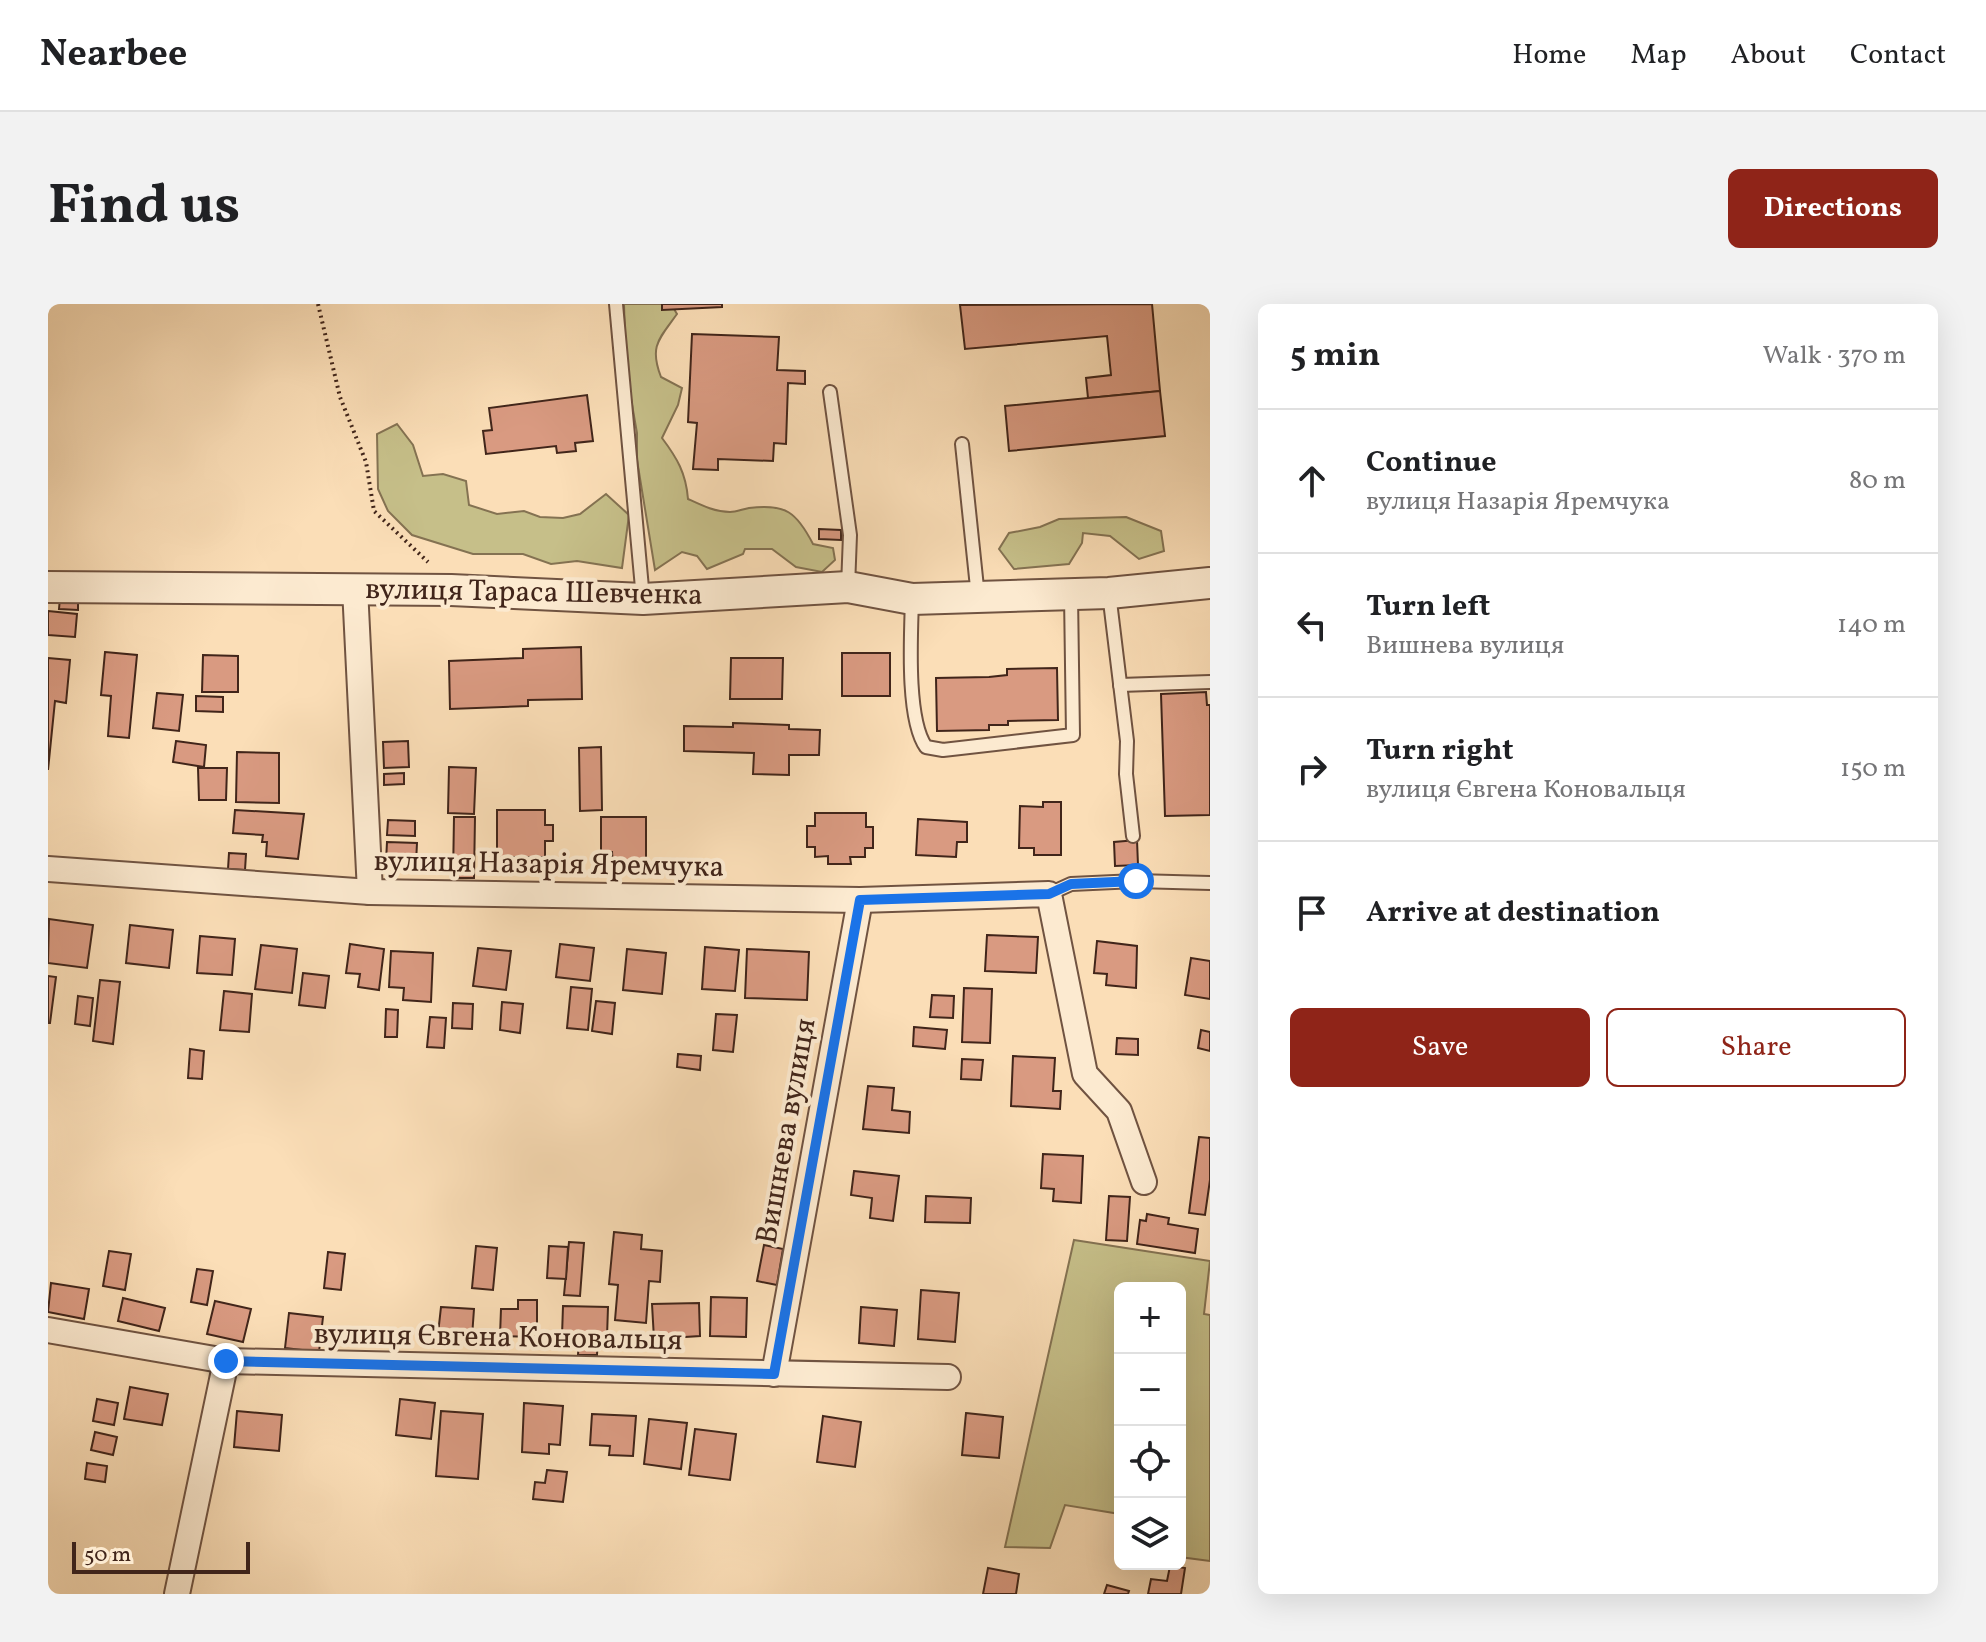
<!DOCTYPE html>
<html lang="en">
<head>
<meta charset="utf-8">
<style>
  body { margin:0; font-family:Vollkorn,serif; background:#f2f2f2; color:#202124 }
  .controls { position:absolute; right:24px; bottom:24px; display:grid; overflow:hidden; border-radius:12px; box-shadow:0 8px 32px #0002 }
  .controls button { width:72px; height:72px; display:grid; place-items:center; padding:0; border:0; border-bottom:2px solid #e0e0e0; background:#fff; color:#202124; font:40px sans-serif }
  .scale { position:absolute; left:24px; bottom:20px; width:178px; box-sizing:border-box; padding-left:8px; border:4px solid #41251a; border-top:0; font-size:22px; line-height:28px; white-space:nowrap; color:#41251a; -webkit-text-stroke:6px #fcead0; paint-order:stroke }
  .stop { position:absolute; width:24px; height:24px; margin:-18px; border:6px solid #1a73e8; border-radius:50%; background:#fff }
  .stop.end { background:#1a73e8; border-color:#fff; box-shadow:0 2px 8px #0008 }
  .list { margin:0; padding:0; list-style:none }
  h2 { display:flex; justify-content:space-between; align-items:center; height:104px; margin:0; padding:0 32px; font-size:34px }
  h2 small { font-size:26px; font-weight:400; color:#757577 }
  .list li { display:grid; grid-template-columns:52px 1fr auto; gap:24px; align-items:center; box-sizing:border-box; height:144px; padding:0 32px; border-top:2px solid #e0e0e0 }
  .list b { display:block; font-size:30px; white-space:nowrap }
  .list p { margin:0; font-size:26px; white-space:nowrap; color:#757577 }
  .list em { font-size:26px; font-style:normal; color:#757577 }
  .actions { display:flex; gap:16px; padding:24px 32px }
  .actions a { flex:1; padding:18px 0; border:2px solid #8f2418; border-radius:12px; text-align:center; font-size:28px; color:#8f2418 }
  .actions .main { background:#8f2418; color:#fff }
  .icon { flex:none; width:44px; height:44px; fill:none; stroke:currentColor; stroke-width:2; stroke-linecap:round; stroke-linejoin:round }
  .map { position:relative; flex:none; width:1162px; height:1290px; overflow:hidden; border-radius:12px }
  header { display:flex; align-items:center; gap:48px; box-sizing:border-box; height:112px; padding:0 40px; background:#fff; border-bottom:2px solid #e0e0e0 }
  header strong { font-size:38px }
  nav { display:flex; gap:44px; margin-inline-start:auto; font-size:28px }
  .intro { display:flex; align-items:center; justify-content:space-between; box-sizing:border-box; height:192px; padding:0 48px }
  h1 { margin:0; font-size:56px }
  .button { padding:20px 36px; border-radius:12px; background:#8f2418; color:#fff; font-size:28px; font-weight:700 }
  main { display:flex; gap:48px; padding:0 48px }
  aside { flex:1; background:#fff; border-radius:12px; box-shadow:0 8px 32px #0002 }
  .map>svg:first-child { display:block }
  .green { fill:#c6bf89; stroke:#847252; stroke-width:2 }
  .building { fill:#d99a81; stroke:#41251a; stroke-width:2 }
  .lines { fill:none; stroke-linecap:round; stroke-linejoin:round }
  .service-casing { stroke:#705341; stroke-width:16 }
  .minor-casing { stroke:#705341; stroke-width:28 }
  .tertiary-casing { stroke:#705341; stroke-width:34 }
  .path { stroke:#41251a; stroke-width:4; stroke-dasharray:2 4; stroke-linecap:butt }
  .service { stroke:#fcead0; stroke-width:12 }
  .minor { stroke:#fcead0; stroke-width:24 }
  .tertiary { stroke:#fcead0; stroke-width:30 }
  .route { stroke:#1a73e8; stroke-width:10 }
  .labels { text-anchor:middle; stroke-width:8; stroke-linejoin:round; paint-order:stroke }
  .street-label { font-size:30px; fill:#41251a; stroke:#fcead0 }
</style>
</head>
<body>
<header>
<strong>Nearbee</strong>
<nav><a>Home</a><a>Map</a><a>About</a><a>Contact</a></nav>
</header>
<div class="intro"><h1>Find us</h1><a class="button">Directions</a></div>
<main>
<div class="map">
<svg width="1162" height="1290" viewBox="0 0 1162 1290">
  <rect width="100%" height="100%" fill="#fbdeb7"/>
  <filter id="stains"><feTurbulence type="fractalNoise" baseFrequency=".0025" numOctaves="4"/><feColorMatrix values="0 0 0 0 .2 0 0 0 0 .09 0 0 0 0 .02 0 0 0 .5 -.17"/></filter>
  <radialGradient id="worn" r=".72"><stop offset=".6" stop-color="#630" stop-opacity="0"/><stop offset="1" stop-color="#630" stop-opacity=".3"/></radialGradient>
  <!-- green -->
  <g class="green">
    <path d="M576,0h47l6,10c-18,25 -28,32 -16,63l21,11 -4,17 -16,33c15,20 24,35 26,61 13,6 27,13 42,13 6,0 13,-3 19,-4 37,-5 48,5 64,36l20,4 2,12 -13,12 -26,-5 -24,-18h-27l-2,5 -36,15 -10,-13 -15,-4 -27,18 -18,-110v-27l-11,-63z"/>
    <path d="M349,120l16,21 10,31 20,-2 23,7 3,24 28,9 27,-3 16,6 23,1 17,-4 26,-20 23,21 -7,53 -45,-7 -26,3 -28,-10h-50l-61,-19 -24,-24 -10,-22 -1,-55z"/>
    <path d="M1078,213l35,14 3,20 -25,8 -29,-23 -27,-3 -1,10 -13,21 -55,5 -15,-20 10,-16 31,-6 19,-8z"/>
    <path d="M1026,936l136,21 -6,53 6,1v246l-30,-4v-269h-60v226l-55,-9 -15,43 -45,-1z"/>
  </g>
  <!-- building -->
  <g class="building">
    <path d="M614,0h60v3l-60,3z"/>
    <path d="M1104,0l8,87 -72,7 -2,-20 25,-3 -4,-39 -142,13 -5,-44z"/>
    <path d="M644,30l87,3 -2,33 28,1v13l-17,-1 -2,61 -12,-1 -1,18 -55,-2v11l-25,-1 4,-46 -9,-1z"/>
    <path d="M1112,87l5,45 -156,15 -4,-45z"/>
    <path d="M539,91l6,46 -18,2 1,8 -19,2 -1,-7 -70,8 -3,-23 9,-1 -3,-22z"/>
    <path d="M771,225l22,1v10l-22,-1z"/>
    <path d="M12,294l18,1v11l-19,-1z"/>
    <path d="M0,307l29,3 -2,23 -27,-2z"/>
    <path d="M533,343l1,52 -54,1v6l-78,3 -1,-48 74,-3v-9z"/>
    <path d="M57,348l32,3 -8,83 -21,-2 3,-40 -10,-1z"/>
    <rect x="794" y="349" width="48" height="43"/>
    <path d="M155,351l35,1v36h-36z"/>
    <path d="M0,354l22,2 -4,43 -11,-2 -7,69z"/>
    <path d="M683,354h52l-1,41h-52z"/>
    <path d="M1009,364l1,52 -50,1v4h-19v5l-52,1 -1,-53 53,-1 18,-2v-6z"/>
    <path d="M1158,388l1,13h3v110l-45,1 -4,-122z"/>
    <path d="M109,389l26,2 -4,36 -26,-3z"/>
    <path d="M148,392l27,1v15l-27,-1z"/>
    <path d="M685,419l56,2v4l31,1 -1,25h-30v20l-36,-1 1,-21 -70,-2v-25l49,1z"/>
    <path d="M128,437l30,4 -2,22 -31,-5z"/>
    <path d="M360,437l1,26 -25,1 -1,-26z"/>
    <path d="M553,443l1,63 -22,1 -1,-63z"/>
    <path d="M189,448l42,1v50l-43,-1z"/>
    <path d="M401,463l27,1 -2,46 -26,-1z"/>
    <path d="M150,464h29l-1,32h-27z"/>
    <path d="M356,469v11l-20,1v-11z"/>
    <path d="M995,498h18v53h-27v-7h-15l1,-42 23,1z"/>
    <path d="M187,506l69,4 -6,45 -32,-3 1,-14h-5l1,-7 -30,-2z"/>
    <path d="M449,506h48v15h8v16h-8v16h-48z"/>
    <path d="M767,509h51v14h7v21h-8v9h-15l1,7h-23v-8l-13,1v-10h-8v-21h8z"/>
    <path d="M406,513h21l-1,61h-21z"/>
    <path d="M553,513h45v48h-33l-1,-13h-11z"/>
    <path d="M870,515l49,3v20h-10l-1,15 -40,-2z"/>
    <path d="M340,516l27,1v15l-28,-1z"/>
    <path d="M1089,536l1,25 -23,1 -1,-24z"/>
    <path d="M339,538l30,1 -1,20 -30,-1z"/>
    <path d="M181,549l17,1 -1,16 -17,-1z"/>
    <path d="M1,615l44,6 -6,43 -39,-5z"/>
    <path d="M82,621l43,5 -4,38 -43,-5z"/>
    <path d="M939,631l51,2 -2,36 -51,-2z"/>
    <path d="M152,632l35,3 -3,36 -35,-2z"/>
    <path d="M1049,637l40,5 -1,42 -30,-3 1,-11 -13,-1z"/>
    <path d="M302,640l34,5 -5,41 -21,-3 2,-13 -14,-1z"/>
    <path d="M512,640l34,4 -4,33 -34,-4z"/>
    <path d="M213,641l36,4 -5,44 -37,-4z"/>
    <path d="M657,643l34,3 -4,41 -33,-2z"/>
    <path d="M430,644l33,3 -5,39 -33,-4z"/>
    <path d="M579,645l39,4 -4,41 -39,-4z"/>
    <path d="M699,645l62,3 -2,48 -62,-2z"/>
    <path d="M343,647l42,2 -2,49 -28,-2 1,-12 -15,-1z"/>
    <path d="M1143,654l19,3v38l-25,-4z"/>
    <path d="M255,669l26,3 -4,32 -26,-3z"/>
    <path d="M0,672l8,1 -6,46h-2z"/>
    <path d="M52,676l20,2 -7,62 -20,-3z"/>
    <path d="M523,683l21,2 -4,41 -21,-2z"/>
    <path d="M916,684l28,1 -2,54 -28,-1z"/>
    <path d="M176,687l28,3 -3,38 -29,-2z"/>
    <path d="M884,691l22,1 -1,22 -23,-1z"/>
    <path d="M30,692l15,2 -3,28 -15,-2z"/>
    <path d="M548,697l19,2 -3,31 -20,-3z"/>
    <path d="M454,698l21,2 -3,29 -20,-3z"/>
    <path d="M405,699l20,1 -1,25 -20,-1z"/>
    <path d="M338,705l12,1 -1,27h-12z"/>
    <path d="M668,710l21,1 -4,37 -20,-2z"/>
    <path d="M382,713l16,1 -2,30 -17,-1z"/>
    <path d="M866,723l33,3 -2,19 -32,-3z"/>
    <path d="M1153,726l9,2v19l-12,-3z"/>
    <path d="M1069,734l21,1v16l-22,-1z"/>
    <path d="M142,745l14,2 -2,28 -14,-1z"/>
    <path d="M630,750l23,2 -1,14 -23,-3z"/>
    <path d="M965,752l42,2 -2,33h8l-1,18 -49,-3z"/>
    <path d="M914,755l21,1 -2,20 -20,-1z"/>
    <path d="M820,782l26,2 -2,22 18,2 -1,21 -46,-4z"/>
    <path d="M1151,833l11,1v42l-5,35 -16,-2z"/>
    <path d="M995,850l40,2 -2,47 -28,-2 1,-12 -13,-1z"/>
    <path d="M806,867l45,5 -6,45 -23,-3 2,-20 -21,-3z"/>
    <path d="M878,892l45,2 -1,25 -45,-1z"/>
    <path d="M1061,892l21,1 -3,44 -21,-1z"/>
    <path d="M1099,910l22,4 -1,6 30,5 -3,24 -58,-9 3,-24 6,1z"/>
    <path d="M566,928l28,3 -1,14 21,2 -2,31 -11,-1 -3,42 -31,-3 3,-35 -9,-1z"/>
    <path d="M521,938l15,1 -4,53 -16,-1z"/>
    <path d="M716,941l19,4 -6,36 -20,-4z"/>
    <path d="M428,942l21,2 -4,42 -21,-2z"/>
    <path d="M501,942l19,1 -2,32 -19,-1z"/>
    <path d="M61,947l22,3 -6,36 -22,-4z"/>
    <path d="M280,948l17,2 -4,36 -17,-2z"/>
    <path d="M149,965l16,2 -6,34 -16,-3z"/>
    <path d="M3,979l38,6 -5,30 -36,-7z"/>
    <path d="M873,986l38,3 -4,49 -37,-3z"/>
    <path d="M663,993l36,1 -1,39 -36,-1z"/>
    <path d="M75,994l42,10 -6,23 -41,-10z"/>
    <path d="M470,996h19v37l-37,-1 1,-27h17z"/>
    <path d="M167,997l36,8 -8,33 -36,-8z"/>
    <path d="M651,999l1,33 -46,3 -2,-35z"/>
    <path d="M515,1002l45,1 -1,30h-9l-1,18h-19l1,-18 -17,-1z"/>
    <path d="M393,1003l33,2 -2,28 -34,-3z"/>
    <path d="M813,1003l36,3 -3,36 -35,-3z"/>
    <path d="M241,1009l34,4 -4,35 -34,-4z"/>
    <path d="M82,1083l38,7 -6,31 -38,-6z"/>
    <path d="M49,1095l21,4 -4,22 -21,-4z"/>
    <path d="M352,1095l35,4 -4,36 -35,-4z"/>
    <path d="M476,1099l39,3 -3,39 -11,-1v10l-27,-2z"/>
    <path d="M189,1107l45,4 -3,36 -45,-4z"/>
    <path d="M393,1107l42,3 -5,65 -42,-3z"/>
    <path d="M918,1109l37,4 -4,41 -37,-3z"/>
    <path d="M544,1110l44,2 -3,40 -24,-1 1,-9 -20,-1z"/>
    <path d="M775,1112l38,6 -6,45 -38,-5z"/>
    <path d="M601,1115l38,4 -6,46 -37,-5z"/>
    <path d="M647,1125l41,5 -6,46 -41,-5z"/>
    <path d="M47,1128l22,5 -4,18 -22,-5z"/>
    <path d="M39,1159l20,3 -2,16 -20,-3z"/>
    <path d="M499,1166l20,2 -4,30 -30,-3 2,-17 10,1z"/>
    <path d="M1122,1262l15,2 -4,26h-33l3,-15 16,2z"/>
    <path d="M940,1264l31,6 -3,20h-33z"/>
    <path d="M1059,1281l22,6 -1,3h-24z"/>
  </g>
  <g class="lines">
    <defs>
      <g id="service">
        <path d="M568,0l27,295"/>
        <path d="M782,88l20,143 -2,52"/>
        <path d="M914,140l16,153"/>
        <path d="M1061,289l18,148 -1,33 7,62"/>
        <path d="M864,295c-1,36 -6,120 14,148l17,3 130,-15 -2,-140"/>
        <path d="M1072,381l90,-3"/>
        <path d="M1001,590l22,-10 65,-3 74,2"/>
      </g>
      <g id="minor">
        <path d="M307,284l15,304"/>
        <path d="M0,565l322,23 490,8 189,-6 36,180 34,37 25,71"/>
        <path d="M0,1026l178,31 722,16"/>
        <path d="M726,1070l86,-474"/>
        <path d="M129,1290l49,-233"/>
      </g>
      <path id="tertiary" d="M0,283l403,3 192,9 205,-12 64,12 197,-6 101,-10"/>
    </defs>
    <!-- service casing -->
    <use href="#service" class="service-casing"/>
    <!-- minor casing -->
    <use href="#minor" class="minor-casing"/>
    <!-- tertiary casing -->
    <use href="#tertiary" class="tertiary-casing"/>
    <!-- path -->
    <path class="path" d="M270,0l22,93 26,65 8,49 54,51"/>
    <!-- service -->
    <use href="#service" class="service"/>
    <!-- minor -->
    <use href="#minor" class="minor"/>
    <!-- tertiary -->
    <use href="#tertiary" class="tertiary"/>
  </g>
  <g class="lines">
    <!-- route -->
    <path class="route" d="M178,1057l548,13 86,-474 189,-6 22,-10 65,-3"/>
  </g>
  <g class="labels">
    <!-- street labels -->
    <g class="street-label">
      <text transform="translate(486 287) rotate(1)" y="10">вулиця Тараса Шевченка</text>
      <text transform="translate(501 559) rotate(1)" y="10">вулиця Назарія Яремчука</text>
      <text transform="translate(737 827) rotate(-80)" y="10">Вишнева вулиця</text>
      <text transform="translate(450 1032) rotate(1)" y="10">вулиця Євгена Коновальця</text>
    </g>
  </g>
  <rect width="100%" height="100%" filter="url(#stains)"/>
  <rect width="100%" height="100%" fill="url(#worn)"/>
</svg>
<div class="controls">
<button>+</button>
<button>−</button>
<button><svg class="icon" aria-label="locate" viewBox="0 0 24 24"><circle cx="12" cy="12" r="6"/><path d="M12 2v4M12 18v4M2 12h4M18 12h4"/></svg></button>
<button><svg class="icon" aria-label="layers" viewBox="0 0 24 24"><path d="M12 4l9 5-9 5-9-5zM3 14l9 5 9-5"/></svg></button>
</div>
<div class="scale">50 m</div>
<div class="stop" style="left:1088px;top:577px"></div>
<div class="stop end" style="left:178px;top:1057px"></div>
</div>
<aside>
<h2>5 min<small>Walk · 370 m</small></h2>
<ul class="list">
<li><svg class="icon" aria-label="ahead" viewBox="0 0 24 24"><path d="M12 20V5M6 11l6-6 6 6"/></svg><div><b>Continue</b><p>вулиця Назарія Яремчука</p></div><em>80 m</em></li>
<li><svg class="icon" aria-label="left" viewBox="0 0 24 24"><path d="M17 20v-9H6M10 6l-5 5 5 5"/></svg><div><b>Turn left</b><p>Вишнева вулиця</p></div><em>140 m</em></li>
<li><svg class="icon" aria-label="right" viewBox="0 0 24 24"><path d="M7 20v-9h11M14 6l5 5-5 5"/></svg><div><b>Turn right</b><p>вулиця Євгена Коновальця</p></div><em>150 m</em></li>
<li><svg class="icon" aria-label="arrive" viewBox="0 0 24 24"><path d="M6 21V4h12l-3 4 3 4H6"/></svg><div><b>Arrive at destination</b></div></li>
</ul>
<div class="actions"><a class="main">Save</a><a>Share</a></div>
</aside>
</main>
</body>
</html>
